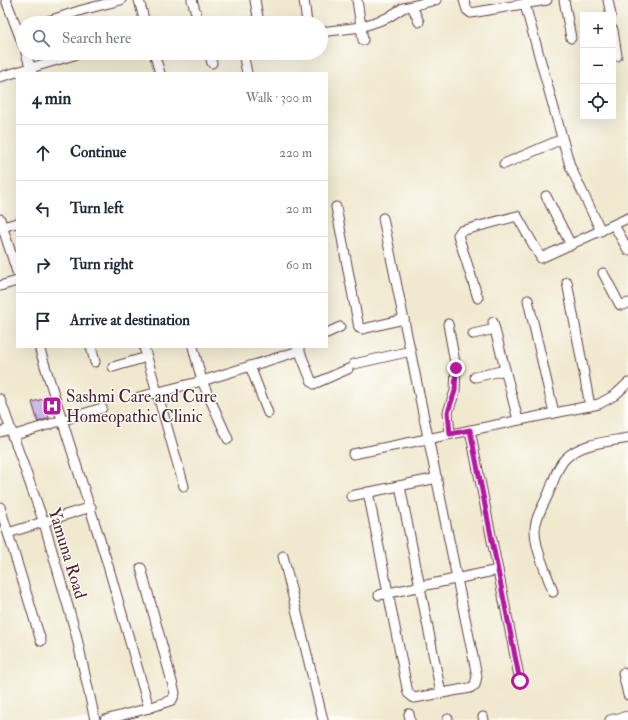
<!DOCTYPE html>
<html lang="en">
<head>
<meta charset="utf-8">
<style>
  body { margin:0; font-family:"IM FELL Double Pica",serif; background:#f6f6f7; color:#1f2937 }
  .controls { position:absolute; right:12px; top:12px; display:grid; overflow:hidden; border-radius:0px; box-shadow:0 4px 16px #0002 }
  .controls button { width:36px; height:36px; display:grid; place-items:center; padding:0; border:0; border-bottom:1px solid #e0e1e3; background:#fff; color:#1f2937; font:20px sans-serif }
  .stop { position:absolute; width:12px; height:12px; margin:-9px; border:3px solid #b5179e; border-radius:50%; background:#fff }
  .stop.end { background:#b5179e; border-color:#fff; box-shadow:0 1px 4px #0008 }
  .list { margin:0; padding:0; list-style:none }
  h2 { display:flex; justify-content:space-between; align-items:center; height:52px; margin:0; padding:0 16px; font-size:17px }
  h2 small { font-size:13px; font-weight:400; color:#747a83 }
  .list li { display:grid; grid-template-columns:26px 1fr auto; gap:12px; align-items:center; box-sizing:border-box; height:56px; padding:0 16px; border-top:1px solid #e0e1e3 }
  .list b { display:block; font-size:15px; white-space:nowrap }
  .list em { font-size:13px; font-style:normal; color:#747a83 }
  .icon { flex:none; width:22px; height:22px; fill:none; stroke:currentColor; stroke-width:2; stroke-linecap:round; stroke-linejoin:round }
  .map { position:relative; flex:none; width:628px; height:720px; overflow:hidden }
  .search { position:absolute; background:#fff; box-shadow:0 4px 16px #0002; left:16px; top:16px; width:312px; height:44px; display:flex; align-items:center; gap:10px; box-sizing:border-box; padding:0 14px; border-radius:22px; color:#747a83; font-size:15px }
  .panel { position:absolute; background:#fff; box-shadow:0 4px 16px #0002; left:16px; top:72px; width:312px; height:276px; border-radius:0px }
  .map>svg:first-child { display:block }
  .building { fill:#bba2e1 }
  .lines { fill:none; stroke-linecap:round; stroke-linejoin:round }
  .minor-casing { stroke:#633d44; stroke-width:11 }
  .minor { stroke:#fff; stroke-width:9 }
  .route { stroke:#b5179e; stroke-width:5 }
  .labels { text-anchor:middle; stroke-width:3; stroke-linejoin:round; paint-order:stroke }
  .poi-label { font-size:17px; fill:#4a1f2b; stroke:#fdfcf7; text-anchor:start }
  .street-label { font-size:17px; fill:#4a1f2b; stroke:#fdfcf7 }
</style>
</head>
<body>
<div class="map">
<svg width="628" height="720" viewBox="0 0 628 720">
  <rect width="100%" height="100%" fill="#fdfcf7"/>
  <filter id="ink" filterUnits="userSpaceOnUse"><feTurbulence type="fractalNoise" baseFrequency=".025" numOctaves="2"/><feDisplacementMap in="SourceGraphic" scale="8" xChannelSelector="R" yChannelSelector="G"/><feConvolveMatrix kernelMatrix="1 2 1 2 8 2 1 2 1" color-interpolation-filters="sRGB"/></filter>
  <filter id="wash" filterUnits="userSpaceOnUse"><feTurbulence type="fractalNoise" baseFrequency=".012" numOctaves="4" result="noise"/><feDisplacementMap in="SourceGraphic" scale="16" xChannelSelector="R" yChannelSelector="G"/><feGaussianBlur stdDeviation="0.9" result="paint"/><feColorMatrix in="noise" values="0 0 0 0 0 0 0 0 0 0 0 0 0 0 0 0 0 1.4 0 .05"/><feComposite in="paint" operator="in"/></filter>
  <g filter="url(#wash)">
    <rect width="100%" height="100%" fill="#f0e9cf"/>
    <g id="blocks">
      <!-- building -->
      <path class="building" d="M44,399l5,19 -11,4 -6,-20z"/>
    </g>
  </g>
  <g filter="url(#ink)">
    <use href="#blocks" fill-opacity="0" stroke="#633d44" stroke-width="1"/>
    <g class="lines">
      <defs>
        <g id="minor">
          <path d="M6,0l17,45"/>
          <path d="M139,0l6,23"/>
          <path d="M192,0l7,23"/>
          <path d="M255,0l4,23"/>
          <path d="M304,0l3,23"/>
          <path d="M357,0l6,40"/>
          <path d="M464,0l3,10 4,3 76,-13"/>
          <path d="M564,0l7,38"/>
          <path d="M608,0l3,15"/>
          <path d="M525,5l45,161 31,65"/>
          <path d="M412,6l7,16"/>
          <path d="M42,23l40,-13 39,-10"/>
          <path d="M613,30l4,26"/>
          <path d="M321,32l40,-5 26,-9 16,-10 33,-8"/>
          <path d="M26,53l6,20"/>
          <path d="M154,53l6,20"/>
          <path d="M209,53l3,10"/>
          <path d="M243,53l4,20"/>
          <path d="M0,77l81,-24"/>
          <path d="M504,164l58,-25"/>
          <path d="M546,196l25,49"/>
          <path d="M336,207l23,121 4,1 41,-10"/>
          <path d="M0,219l17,53"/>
          <path d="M614,225l14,25"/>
          <path d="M2,227l15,-4"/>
          <path d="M603,273l17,32h3l5,-2"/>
          <path d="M567,282l23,124"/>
          <path d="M0,286l17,-5"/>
          <path d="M478,298l-20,-63 3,-4 56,-15 24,42 87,-40"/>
          <path d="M528,300l26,113"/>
          <path d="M493,322l25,98"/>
          <path d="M448,324l8,44 -1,23 -7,21 2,22"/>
          <path d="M327,333l13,-6"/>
          <path d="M473,334l22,-5"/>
          <path d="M39,347l68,215 42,146 -44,12"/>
          <path d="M91,347l4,15"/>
          <path d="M144,347l40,139"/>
          <path d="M193,347l9,34 26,58"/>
          <path d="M298,347l13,33 3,4 34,-15"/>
          <path d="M354,364l57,-13"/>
          <path d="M250,366l18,47"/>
          <path d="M113,367l34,-10"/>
          <path d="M475,377l30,-7"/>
          <path d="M139,397l63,-16 97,-30"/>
          <path d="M0,399l44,124 32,111 19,86"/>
          <path d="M470,430l50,251"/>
          <path d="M0,432l10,-3"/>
          <path d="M12,436l90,-28"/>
          <path d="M353,454l246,-50 16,-9 13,-12"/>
          <path d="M400,486l41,207"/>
          <path d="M368,492l40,201 6,5 56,-10 5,-3 2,-9 -94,-458"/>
          <path d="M351,496l86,-18"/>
          <path d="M0,507l41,134"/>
          <path d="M8,533l83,-26"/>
          <path d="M283,556l40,164"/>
          <path d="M141,568l34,125 -3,7 -23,8"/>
          <path d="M553,592c-6,-19 -18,-42 -18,-62 0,-12 8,-24 13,-35 5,-11 8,-27 17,-36 15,-16 42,-17 63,-21"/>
          <path d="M379,595l119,-25"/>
          <path d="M623,673l5,22"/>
          <path d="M409,714l1,6"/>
          <path d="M483,717l1,3"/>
          <path d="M448,719v1"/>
          <path d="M610,720l18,-4"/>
        </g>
      </defs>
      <!-- minor casing -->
      <use href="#minor" class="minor-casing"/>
      <!-- minor -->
      <use href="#minor" class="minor"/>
    </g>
  </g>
  <g class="lines" filter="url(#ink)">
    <!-- route -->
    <path class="route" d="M456,368l-1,23 -7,21 2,22 20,-4 50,251"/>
  </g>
  <!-- icons -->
  <defs>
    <symbol id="hospital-square" viewBox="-11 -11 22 22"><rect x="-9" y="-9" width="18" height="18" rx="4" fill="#b5179e" stroke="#fdfcf7"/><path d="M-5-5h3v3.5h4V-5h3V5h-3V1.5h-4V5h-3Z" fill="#fff"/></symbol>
  </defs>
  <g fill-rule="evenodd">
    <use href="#hospital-square" x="41" y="395" width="22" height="22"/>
  </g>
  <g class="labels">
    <!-- poi labels -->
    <g class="poi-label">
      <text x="66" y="402">Sashmi Care and Cure<tspan x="66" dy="20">Homeopathic Clinic</tspan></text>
    </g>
    <!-- street labels -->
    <g class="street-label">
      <text transform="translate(68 553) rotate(73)" y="6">Yamuna Road</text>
    </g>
  </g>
</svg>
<div class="controls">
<button>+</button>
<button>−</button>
<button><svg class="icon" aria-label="locate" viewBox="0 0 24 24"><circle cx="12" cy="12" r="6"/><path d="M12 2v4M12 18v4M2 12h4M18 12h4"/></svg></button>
</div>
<div class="stop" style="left:520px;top:681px"></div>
<div class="stop end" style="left:456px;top:368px"></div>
<div class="search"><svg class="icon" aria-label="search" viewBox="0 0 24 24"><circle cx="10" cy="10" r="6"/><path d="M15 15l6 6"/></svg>Search here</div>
<section class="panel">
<h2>4 min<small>Walk · 300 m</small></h2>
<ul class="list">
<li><svg class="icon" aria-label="ahead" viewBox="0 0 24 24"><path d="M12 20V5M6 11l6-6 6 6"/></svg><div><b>Continue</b></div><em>220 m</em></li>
<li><svg class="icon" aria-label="left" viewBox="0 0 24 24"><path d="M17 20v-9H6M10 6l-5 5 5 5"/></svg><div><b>Turn left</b></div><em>20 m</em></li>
<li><svg class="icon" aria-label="right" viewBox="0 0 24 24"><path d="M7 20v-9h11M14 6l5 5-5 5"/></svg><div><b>Turn right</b></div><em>60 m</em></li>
<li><svg class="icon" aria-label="arrive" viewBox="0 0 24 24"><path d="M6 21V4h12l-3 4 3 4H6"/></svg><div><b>Arrive at destination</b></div></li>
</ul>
</section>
</div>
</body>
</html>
